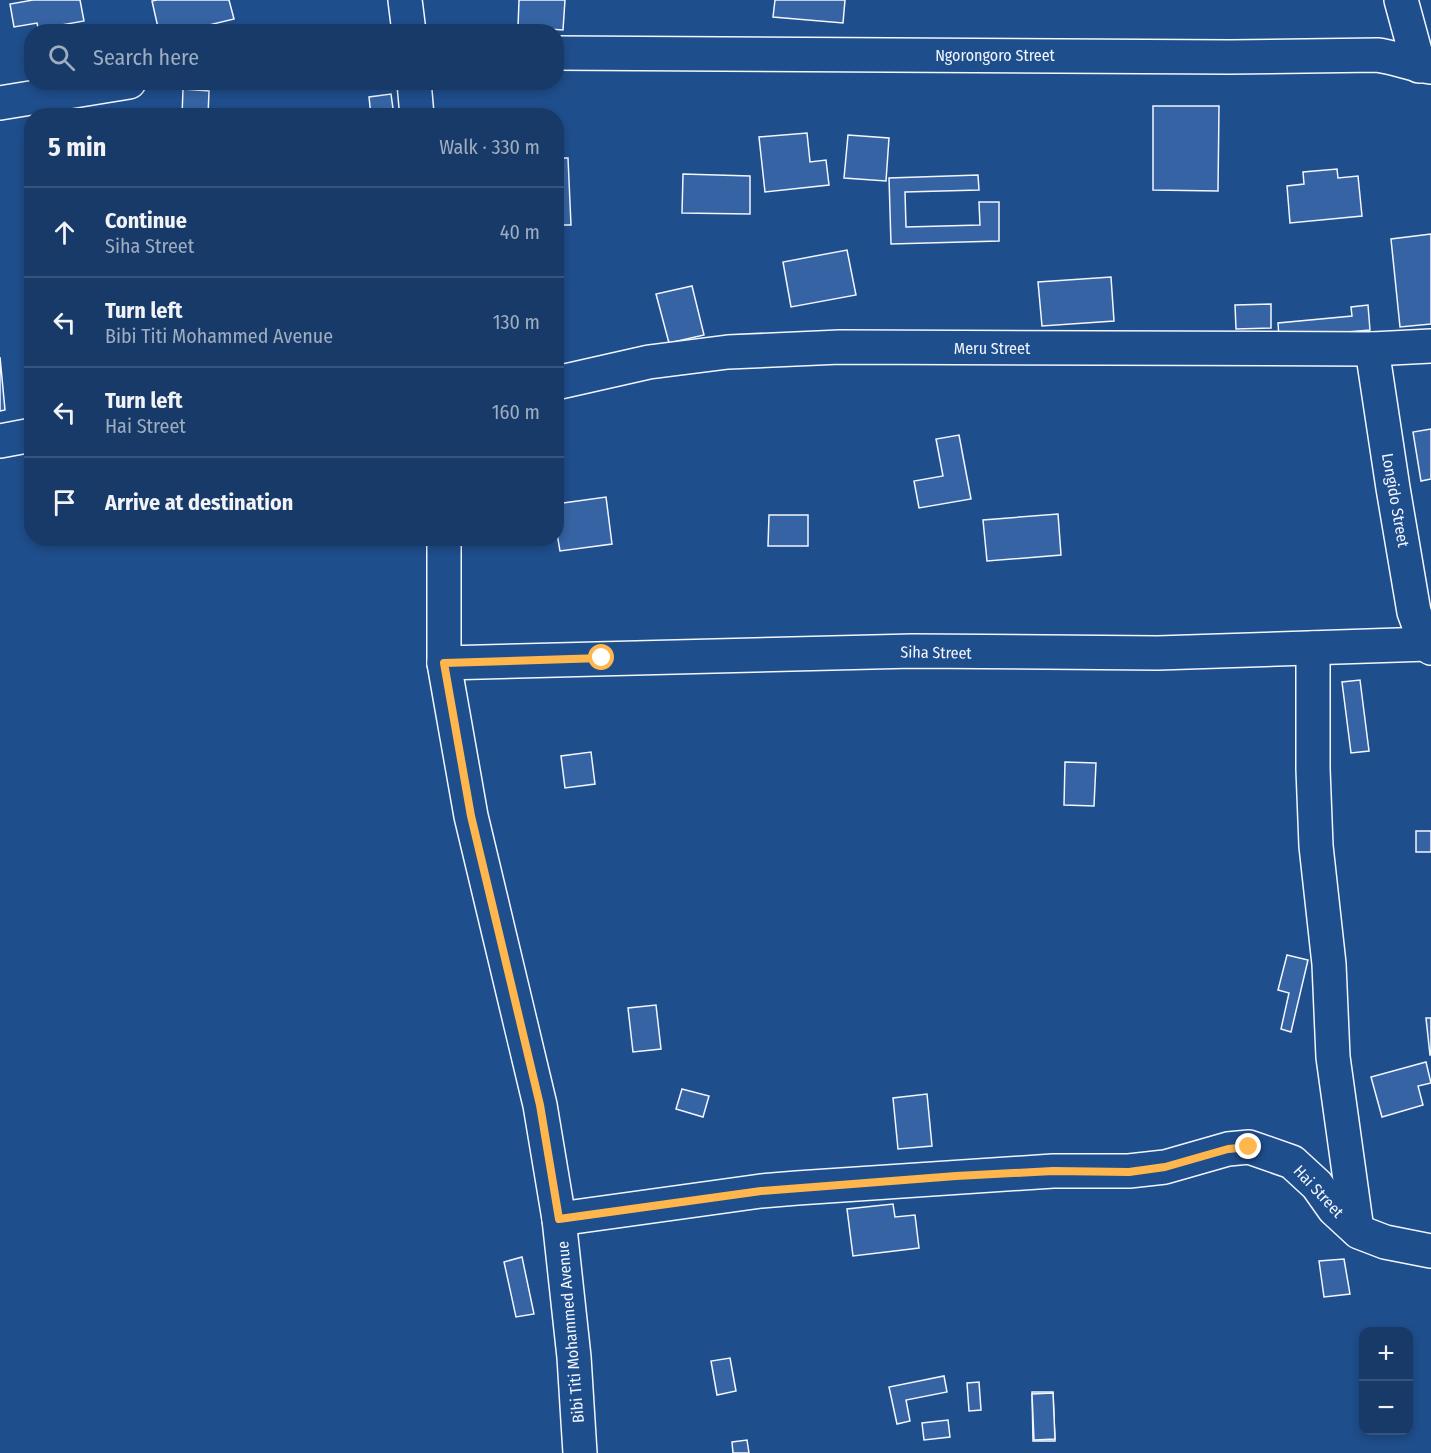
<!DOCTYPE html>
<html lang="en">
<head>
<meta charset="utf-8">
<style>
  body { margin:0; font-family:"Fira Sans Condensed",sans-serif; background:#244571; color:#f1f3f6 }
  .controls { position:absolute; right:18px; bottom:18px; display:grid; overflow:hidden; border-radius:12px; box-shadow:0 3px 9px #0003 }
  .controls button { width:54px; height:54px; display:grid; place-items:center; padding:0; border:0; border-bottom:2px solid #36547d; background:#173a69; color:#f1f3f6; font:30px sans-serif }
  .stop { position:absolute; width:18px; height:18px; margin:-14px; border:4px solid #ffb74d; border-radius:50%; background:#fff }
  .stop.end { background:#ffb74d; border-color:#fff; box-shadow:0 2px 6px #0008 }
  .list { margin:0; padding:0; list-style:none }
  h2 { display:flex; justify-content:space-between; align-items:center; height:78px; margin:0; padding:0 24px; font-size:26px }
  h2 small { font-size:20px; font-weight:400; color:#9eadc0 }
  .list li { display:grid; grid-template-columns:39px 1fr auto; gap:18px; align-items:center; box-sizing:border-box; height:90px; padding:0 24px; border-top:2px solid #36547d }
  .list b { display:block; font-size:22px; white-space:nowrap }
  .list p { margin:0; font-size:20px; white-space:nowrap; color:#9eadc0 }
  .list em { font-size:20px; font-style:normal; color:#9eadc0 }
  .icon { flex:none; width:33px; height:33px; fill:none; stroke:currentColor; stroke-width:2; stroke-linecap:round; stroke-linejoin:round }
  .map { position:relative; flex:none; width:1431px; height:1453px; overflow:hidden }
  .search { position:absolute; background:#173a69; box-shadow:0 3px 9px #0003; left:24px; top:24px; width:540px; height:66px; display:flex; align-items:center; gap:15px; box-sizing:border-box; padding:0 21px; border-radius:24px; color:#9eadc0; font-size:22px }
  .panel { position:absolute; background:#173a69; box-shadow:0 3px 9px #0003; left:24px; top:108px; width:540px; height:438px; border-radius:24px }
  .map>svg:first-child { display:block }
  .building { fill:#3563a3; stroke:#f2f6ff; stroke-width:1.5 }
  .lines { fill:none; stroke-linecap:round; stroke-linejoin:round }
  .minor-casing { stroke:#f2f6ff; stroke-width:36 }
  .minor { stroke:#1f4e8c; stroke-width:33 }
  .route { stroke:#ffb74d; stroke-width:8 }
  .labels { text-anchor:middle; stroke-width:4.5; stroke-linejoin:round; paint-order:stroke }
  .street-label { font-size:16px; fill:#f2f6ff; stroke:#1f4e8c }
</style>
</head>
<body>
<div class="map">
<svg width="1431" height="1453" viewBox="0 0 1431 1453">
  <rect width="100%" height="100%" fill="#1f4e8c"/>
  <!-- building -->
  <g class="building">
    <path d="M33,0h47l4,21 -23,4 2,7h-24l-2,-9 -23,4 -4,-23z"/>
    <path d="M157,0h72l5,19 -54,13h-21l-7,-31z"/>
    <path d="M519,0h46l-2,30 -45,-3z"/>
    <path d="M775,0h70l-2,23 -70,-6z"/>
    <path d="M183,89l26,2 -1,25h-26z"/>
    <path d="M391,94l3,22h-23l-2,-19z"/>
    <path d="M1153,106h66l-1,85 -65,-1z"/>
    <path d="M807,133l3,29 16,-2 3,25 -64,7 -6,-55z"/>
    <path d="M848,135l41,3 -3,43 -42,-3z"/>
    <path d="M556,158h12l3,67h-15z"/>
    <path d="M1337,169l1,9 20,-2 4,40 -72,7 -3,-37 17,-2 -1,-12z"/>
    <path d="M683,174l67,2v38l-68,-1z"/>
    <path d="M978,175l1,15 -74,2 1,35 74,-2 -1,-23h20v39l-108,3 -2,-66z"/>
    <path d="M1431,234v90l-31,3 -9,-88z"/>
    <path d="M847,250l9,45 -65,12 -8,-45z"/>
    <path d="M1111,277l3,44 -72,5 -4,-44z"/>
    <path d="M692,286l12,49 -35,8 -13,-49z"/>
    <path d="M1271,304v24l-35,1 -1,-24z"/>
    <path d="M1368,305l2,25 -91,8 -1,-15 74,-7 -1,-9z"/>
    <path d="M0,357l5,53 -5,1z"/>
    <path d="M32,357v35l-4,-34z"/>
    <path d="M1431,429v50l-10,2 -8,-49z"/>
    <path d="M959,435l12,64 -52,9 -5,-27 29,-5 -7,-37z"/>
    <path d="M606,497l6,47 -52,7 -4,-23v-24z"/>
    <path d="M1058,514l3,41 -74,6 -4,-41z"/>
    <path d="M769,515h39v31h-40z"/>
    <path d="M1360,680l9,71 -18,2 -9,-71z"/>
    <path d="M591,752l4,32 -30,4 -4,-32z"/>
    <path d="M1065,762l31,1 -2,43 -30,-1z"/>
    <rect x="1416" y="831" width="15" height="21"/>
    <path d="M1287,955l21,5 -17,72 -10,-3 8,-36 -11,-3z"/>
    <path d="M656,1005l5,44 -28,3 -5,-44z"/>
    <path d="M1426,1018h5v37h-1z"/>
    <path d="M1426,1062l5,21 -13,3 5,19 -41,12 -11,-40z"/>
    <path d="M682,1089l27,7 -6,21 -27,-8z"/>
    <path d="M927,1094l5,52 -34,3 -5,-51z"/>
    <path d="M893,1204l2,13 20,-2 4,33 -66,8 -6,-47z"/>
    <path d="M522,1257l12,57 -18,3 -12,-55z"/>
    <path d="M1344,1259l6,35 -26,3 -5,-36z"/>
    <path d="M730,1358l6,33 -19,4 -6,-34z"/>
    <path d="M944,1376l3,16 -41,8 4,21 -13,3 -8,-37z"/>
    <path d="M979,1382l2,28 -12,1 -2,-28z"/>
    <path d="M1032,1392h21l2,49h-22z"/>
    <path d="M1053,1393l2,46 -21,1 -2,-46z"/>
    <path d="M948,1420l2,17 -26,3 -2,-17z"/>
    <path d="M747,1440l2,13h-16l-1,-11z"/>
  </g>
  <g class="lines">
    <defs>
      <g id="minor">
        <path d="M405,0l4,32"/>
        <path d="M1401,0l18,66"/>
        <path d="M556,53l674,4 147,-2c18,2 35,10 54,12"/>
        <path d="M414,82l3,34"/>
        <path d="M0,103l129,-21"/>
        <path d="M1372,349l21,139 21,124 7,19 10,17"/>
        <path d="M556,383l93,-21 79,-10 112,-5 532,2 59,-3"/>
        <path d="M0,441l32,-6"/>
        <path d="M444,538v125l27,153 69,289 19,114 15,138 6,96"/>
        <path d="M1313,648v121l3,77 13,118 4,93 24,173"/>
        <path d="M444,663l469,-12 245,2 270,-9"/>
        <path d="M559,1219l202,-28 36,-3 256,-17h76l36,-4 63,-18 21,-2 43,15 25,23 17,24 25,23 26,10 46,9"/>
      </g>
    </defs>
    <!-- minor casing -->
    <use href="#minor" class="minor-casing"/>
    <!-- minor -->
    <use href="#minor" class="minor"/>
  </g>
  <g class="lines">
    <!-- route -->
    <path class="route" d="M602,658l-158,5 27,153 69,289 19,114 202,-28 195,-15 97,-5 76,1 36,-5 63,-18 21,-2"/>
  </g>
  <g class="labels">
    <!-- street labels -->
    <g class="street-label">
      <text x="995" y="61">Ngorongoro Street</text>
      <text x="992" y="354">Meru Street</text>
      <text transform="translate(1396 500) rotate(80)" y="6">Longido Street</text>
      <text transform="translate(936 652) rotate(1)" y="6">Siha Street</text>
      <text transform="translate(1319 1191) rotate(47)" y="6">Hai Street</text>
      <text transform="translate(570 1332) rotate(-95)" y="6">Bibi Titi Mohammed Avenue</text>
    </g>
  </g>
</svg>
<div class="controls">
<button>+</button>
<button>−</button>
</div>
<div class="stop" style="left:602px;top:658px"></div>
<div class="stop end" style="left:1249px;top:1147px"></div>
<div class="search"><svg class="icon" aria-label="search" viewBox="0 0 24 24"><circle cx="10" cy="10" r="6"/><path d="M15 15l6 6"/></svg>Search here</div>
<section class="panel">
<h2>5 min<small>Walk · 330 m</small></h2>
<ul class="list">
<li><svg class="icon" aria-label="ahead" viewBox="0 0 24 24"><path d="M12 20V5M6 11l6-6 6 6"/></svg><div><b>Continue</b><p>Siha Street</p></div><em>40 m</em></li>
<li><svg class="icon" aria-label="left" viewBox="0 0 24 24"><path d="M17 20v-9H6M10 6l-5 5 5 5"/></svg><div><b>Turn left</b><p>Bibi Titi Mohammed Avenue</p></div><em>130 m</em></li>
<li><svg class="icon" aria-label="left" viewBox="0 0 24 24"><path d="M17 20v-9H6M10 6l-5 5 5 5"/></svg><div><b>Turn left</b><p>Hai Street</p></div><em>160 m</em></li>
<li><svg class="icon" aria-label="arrive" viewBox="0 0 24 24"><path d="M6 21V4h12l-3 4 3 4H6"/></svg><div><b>Arrive at destination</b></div></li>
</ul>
</section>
</div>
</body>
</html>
